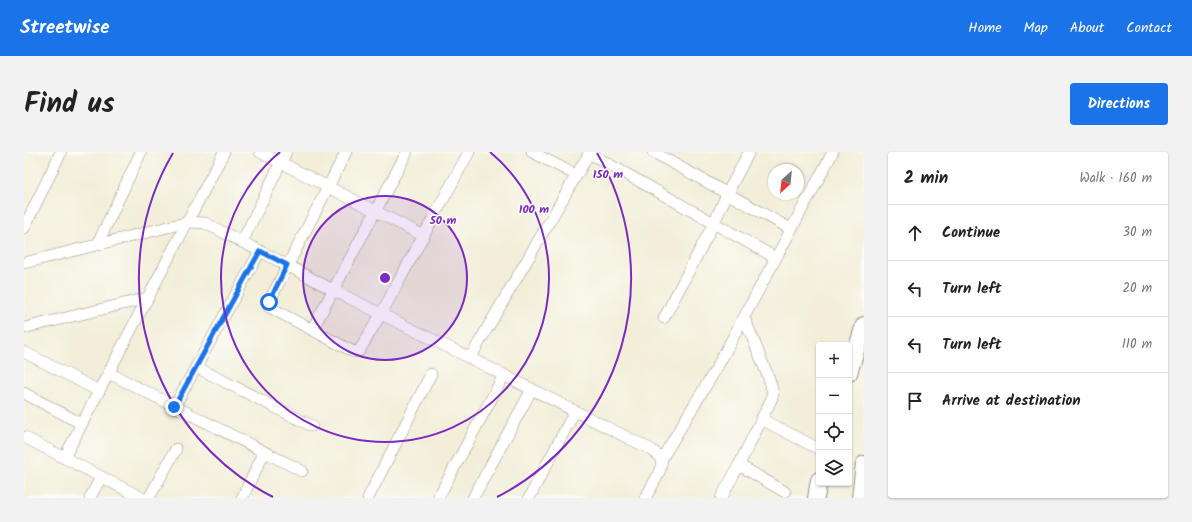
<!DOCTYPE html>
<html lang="en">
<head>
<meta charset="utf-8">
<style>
  body { margin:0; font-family:Kalam,sans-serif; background:#f2f2f2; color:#222 }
  .controls { position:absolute; right:12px; bottom:12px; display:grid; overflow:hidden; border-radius:4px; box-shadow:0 1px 3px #0004 }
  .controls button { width:36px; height:36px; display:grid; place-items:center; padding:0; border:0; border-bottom:1px solid #e0e0e0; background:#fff; color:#222; font:20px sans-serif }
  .compass { position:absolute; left:744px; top:12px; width:36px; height:36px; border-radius:50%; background:#fff; box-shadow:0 1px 3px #0004; rotate:207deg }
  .stop { position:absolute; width:12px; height:12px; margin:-9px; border:3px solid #1a73e8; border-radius:50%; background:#fff }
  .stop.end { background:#1a73e8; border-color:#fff; box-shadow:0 1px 4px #0008 }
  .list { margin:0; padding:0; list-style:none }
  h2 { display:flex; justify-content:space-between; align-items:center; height:52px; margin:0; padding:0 16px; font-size:17px }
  h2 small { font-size:13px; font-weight:400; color:#767676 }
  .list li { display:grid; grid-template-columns:26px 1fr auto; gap:12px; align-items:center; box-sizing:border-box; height:56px; padding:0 16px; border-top:1px solid #e0e0e0 }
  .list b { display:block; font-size:15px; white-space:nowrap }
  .list em { font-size:13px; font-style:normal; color:#767676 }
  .icon { flex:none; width:22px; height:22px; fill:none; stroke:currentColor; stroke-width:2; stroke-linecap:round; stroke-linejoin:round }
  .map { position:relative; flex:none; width:840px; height:346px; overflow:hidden; border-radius:4px }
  header { display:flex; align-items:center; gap:24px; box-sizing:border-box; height:56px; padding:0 20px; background:#1a73e8; color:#fff }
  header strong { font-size:19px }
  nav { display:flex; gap:22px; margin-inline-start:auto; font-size:14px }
  .intro { display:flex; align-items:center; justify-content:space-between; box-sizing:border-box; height:96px; padding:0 24px }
  h1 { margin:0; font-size:28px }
  .button { padding:10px 18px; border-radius:4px; background:#1a73e8; color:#fff; font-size:14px; font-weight:700 }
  main { display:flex; gap:24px; padding:0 24px }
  aside { flex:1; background:#fff; border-radius:4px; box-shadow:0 1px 3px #0004 }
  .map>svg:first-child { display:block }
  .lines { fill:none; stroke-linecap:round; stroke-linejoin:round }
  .street-casing { stroke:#968c7c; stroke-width:12 }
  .secondary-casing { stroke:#968c7c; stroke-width:18 }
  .street { stroke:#fff; stroke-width:11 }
  .secondary { stroke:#fff; stroke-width:16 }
  .route { stroke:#1a73e8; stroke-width:5 }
  .ring { fill:none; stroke:#7b2cbf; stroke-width:2 }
  .centre { fill:#7b2cbf; stroke:#fdfcf7; stroke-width:2 }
  .ring-label { font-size:12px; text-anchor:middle; font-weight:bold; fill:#7b2cbf; stroke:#fdfcf7; stroke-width:3.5; stroke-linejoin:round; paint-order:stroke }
</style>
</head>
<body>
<header>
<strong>Streetwise</strong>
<nav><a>Home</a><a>Map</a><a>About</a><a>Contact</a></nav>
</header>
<div class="intro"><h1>Find us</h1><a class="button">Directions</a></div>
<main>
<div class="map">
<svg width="840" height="346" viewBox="0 0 840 346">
  <rect width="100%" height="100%" fill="#fdfcf7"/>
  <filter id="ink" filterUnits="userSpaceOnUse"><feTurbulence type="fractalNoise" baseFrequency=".025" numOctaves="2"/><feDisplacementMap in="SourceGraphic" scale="8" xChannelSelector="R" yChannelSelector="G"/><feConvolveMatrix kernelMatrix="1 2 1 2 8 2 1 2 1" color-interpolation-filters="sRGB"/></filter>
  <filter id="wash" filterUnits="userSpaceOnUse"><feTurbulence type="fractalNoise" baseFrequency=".012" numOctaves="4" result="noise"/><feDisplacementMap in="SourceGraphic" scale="16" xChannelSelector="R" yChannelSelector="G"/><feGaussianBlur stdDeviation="0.9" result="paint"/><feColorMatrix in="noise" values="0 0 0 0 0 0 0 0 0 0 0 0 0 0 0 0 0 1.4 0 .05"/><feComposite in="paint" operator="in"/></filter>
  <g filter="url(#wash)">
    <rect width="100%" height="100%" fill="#f2eed9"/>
  </g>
  <g filter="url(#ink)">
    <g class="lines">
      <defs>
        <g id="street">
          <path d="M236,0l164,84"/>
          <path d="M322,0l-78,152 1,3 85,45 5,-1 2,-3 20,-34 88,-162"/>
          <path d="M508,0l44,23"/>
          <path d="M629,0l138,77"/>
          <path d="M565,1l187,105"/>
          <path d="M0,76l37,-76"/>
          <path d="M218,90l44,-90"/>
          <path d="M73,93l44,-93"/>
          <path d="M0,111l164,-41 17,1 82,42 46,25 137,68 182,92c3,3 7,5 9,9 3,10 -11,30 -16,39"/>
          <path d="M640,166l50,-95 13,-29 22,-42"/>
          <path d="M0,176l124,-30"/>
          <path d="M288,178l95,-178"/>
          <path d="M0,200l75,39"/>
          <path d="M446,206l120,-206"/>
          <path d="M172,215l116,59"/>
          <path d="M85,221l193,98"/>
          <path d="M0,241l58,31"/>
          <path d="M150,255l86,-156"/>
          <path d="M737,267l58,30"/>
          <path d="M0,285l118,61"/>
          <path d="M40,306l160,-306"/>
          <path d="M637,308l55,-91 117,-217"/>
          <path d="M715,313l46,27"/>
          <path d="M66,346l11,-21"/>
          <path d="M125,346l27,-49"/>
          <path d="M218,346l22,-45"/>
          <path d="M344,346l63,-124"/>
          <path d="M414,346l66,-123"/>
          <path d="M449,346l59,-109"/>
          <path d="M505,346l46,-87"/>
          <path d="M697,346l18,-33 32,-65 2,-6 -3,-13 -26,-64"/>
        </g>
        <g id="secondary">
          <path d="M825,221l15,-48"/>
          <path d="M792,346l3,-18"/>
          <path d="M836,346l4,-34"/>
        </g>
      </defs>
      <!-- street casing -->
      <use href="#street" class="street-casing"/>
      <!-- secondary casing -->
      <use href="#secondary" class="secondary-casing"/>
      <!-- street -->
      <use href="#street" class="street"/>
      <!-- secondary -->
      <use href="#secondary" class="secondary"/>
    </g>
  </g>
  <g class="lines" filter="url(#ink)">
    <!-- route -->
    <path class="route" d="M150,255l86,-156 27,14 -18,37"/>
  </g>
  <!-- distance rings -->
  <circle cx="361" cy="126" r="82" fill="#7b2cbf" fill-opacity=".12"/>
  <g class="ring">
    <circle cx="361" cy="126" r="82"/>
    <path d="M466 0A164 164 0 1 1 256 0"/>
    <path d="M249 345A246 246 0 0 1 149 1M573 1A246 246 0 0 1 473 345"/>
  </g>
  <circle cx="361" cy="126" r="6" class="centre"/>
  <g class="ring-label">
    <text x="584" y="26">150 m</text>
    <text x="510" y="61">100 m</text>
    <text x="419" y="72">50 m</text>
  </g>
</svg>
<div class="controls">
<button>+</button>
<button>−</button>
<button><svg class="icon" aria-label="locate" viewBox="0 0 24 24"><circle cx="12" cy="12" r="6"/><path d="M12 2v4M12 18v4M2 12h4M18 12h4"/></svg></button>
<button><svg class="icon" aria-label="layers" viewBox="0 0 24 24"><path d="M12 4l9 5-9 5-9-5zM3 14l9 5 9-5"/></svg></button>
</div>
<svg class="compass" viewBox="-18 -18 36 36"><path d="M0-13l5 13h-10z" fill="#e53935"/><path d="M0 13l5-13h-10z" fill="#767676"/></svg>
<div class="stop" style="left:245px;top:150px"></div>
<div class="stop end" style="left:150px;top:255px"></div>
</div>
<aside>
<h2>2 min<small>Walk · 160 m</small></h2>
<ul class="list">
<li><svg class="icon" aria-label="ahead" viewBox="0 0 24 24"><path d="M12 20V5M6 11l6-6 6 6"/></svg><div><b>Continue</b></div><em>30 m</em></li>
<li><svg class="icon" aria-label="left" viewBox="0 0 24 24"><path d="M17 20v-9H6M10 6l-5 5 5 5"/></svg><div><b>Turn left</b></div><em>20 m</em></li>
<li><svg class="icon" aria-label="left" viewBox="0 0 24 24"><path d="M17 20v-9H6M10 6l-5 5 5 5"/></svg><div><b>Turn left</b></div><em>110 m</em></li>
<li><svg class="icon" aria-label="arrive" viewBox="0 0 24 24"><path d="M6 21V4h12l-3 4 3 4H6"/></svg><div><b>Arrive at destination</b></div></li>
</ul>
</aside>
</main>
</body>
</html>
